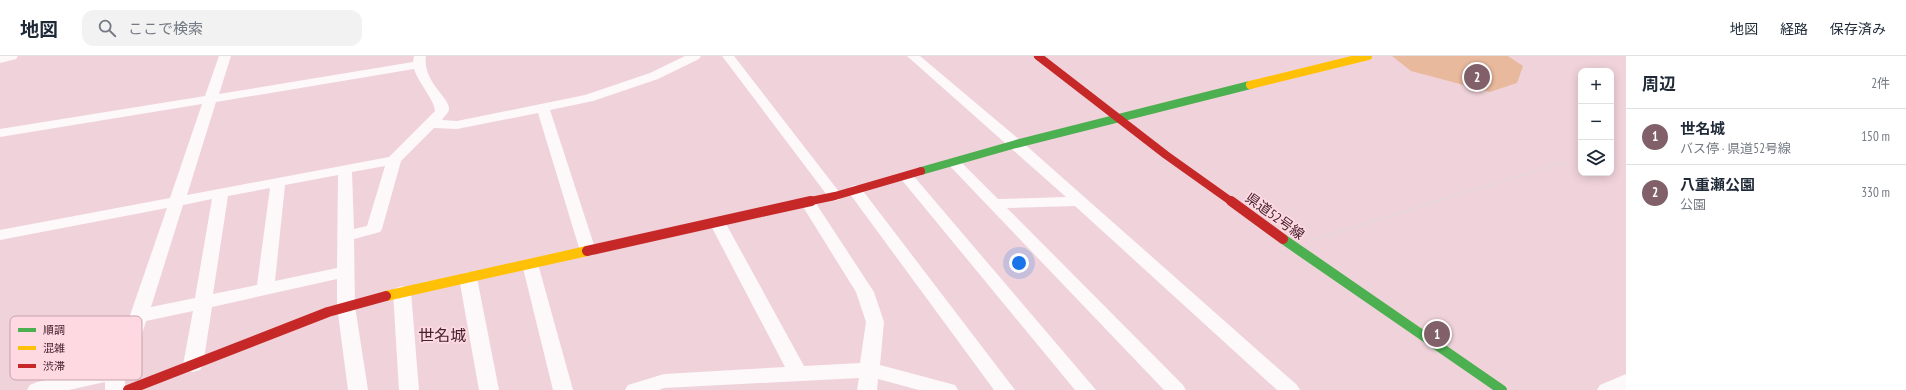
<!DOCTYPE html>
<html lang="ja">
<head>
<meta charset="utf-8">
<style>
  body { margin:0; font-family:"PT Sans Narrow","Noto Sans JP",sans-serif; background:#f2f2f3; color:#1f2937 }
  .controls { position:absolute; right:12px; top:12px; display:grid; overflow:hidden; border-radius:8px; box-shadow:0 2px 10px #0003 }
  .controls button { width:36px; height:36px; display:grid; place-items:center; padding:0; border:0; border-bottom:1px solid #e0e1e3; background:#fff; color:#1f2937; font:20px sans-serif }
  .you { position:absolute; left:1019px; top:207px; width:14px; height:14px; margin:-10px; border:3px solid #fff; border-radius:50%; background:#1a73e8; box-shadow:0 0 0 6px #1a73e833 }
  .badge { display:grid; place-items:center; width:26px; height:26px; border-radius:50%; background:#816069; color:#fff; font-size:13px; font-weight:700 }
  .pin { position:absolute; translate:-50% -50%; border:2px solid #fff; box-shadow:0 1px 4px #0006 }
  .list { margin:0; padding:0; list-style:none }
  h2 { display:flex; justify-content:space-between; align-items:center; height:52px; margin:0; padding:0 16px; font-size:17px }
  h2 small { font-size:13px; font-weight:400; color:#747a83 }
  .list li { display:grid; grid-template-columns:26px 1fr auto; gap:12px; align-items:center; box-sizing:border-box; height:56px; padding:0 16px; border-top:1px solid #e0e1e3 }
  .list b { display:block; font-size:15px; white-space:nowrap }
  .list p { margin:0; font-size:13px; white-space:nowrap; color:#747a83 }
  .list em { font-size:13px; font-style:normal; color:#747a83 }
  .icon { flex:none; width:22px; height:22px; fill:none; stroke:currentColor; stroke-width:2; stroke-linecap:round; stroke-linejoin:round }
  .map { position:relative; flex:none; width:1626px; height:334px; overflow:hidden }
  header { display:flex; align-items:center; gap:24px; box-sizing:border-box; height:56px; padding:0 20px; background:#fff; border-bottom:1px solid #e0e1e3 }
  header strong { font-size:19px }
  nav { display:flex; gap:22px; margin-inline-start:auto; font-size:14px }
  .search { width:280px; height:36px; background:#f2f2f3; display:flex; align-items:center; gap:10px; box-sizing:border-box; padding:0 14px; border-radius:12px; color:#747a83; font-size:15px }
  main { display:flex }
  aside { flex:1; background:#fff }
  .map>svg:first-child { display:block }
  .green { fill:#e9b99e }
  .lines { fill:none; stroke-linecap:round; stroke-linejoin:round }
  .path-far1 { stroke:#e2d8db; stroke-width:2; stroke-dasharray:1.5 1.5; stroke-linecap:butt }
  .path { stroke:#e2d8db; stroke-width:2.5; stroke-dasharray:2 2; stroke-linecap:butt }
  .street { fill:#fdf8f9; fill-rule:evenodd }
  .fast-far1 { stroke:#4caf50; stroke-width:8 }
  .fast { stroke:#4caf50; stroke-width:10 }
  .slow-far1 { stroke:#ffc107; stroke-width:8 }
  .slow { stroke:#ffc107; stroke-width:10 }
  .jam-far1 { stroke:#c62828; stroke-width:8 }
  .jam { stroke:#c62828; stroke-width:10 }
  .labels { text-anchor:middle; stroke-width:3.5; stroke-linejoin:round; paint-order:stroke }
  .street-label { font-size:14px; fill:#45222c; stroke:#ffd9e2 }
  .quarter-label { font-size:16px; fill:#45222c; stroke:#ffd9e2 }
  .key { fill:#ffd9e2; stroke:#c7a2ab; stroke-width:1 }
  .key-label { font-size:11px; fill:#45222c }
</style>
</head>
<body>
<header>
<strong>地図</strong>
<div class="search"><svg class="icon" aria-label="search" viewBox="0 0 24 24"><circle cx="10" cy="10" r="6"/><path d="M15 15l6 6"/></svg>ここで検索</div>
<nav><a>地図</a><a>経路</a><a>保存済み</a></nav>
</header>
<main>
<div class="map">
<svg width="1626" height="334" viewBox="0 0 1626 334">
  <rect width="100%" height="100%" fill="#f0d3da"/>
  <!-- green -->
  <path class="green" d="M1392,0h116l15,10 -6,17 -27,9 -79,-21z"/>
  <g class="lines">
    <!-- path-far1 -->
    <path class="path-far1" d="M1434,146l130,-40"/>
    <!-- path -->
    <path class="path" d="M1313,184l124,-39"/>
    <!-- street -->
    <g class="street">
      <path d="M0,0h18l-2,3 -16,4z"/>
      <path d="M219,0h12l-12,38 194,-32 1,-6h12c-4,26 25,42 23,54 -1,3 -5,7 -7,10l15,1 128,-26 65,-22 35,-17h16l-2,3 -41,20 -65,22 -43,9 46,141 -2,4 -6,1 -6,-1 -2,-4 -42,-138 -81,16 -23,-1 -33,33 -19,68 -2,3 -26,7 1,67 13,84h-20l-11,-84v-27l-125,28 -9,58 -3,5 -7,2 -7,-2 -3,-5 10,-54 -47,10 -10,33 -11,18v18h-20v-8l-36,8h-42l3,-5 7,-3 71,-16 9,-13 50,-145 -167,32v-10l170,-32 32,-94 -202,33v-8l205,-33zM414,13c4,13 21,32 21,42l-46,46 -202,38 29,-93zM385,110l-18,60 -13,3 -2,-57zM338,119l-1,93 -62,13 10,-96zM270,132l-13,97 -44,9 15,-98zM212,143l-17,99 -44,9 32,-102z"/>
      <path d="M722,0h12l106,137 3,3 -3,3 -5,2 -5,-2z"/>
      <path d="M907,0h13l101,85 276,244 3,5h-23l-202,-184 -68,2 176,177 3,5h-22l-218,-228 2,-3h10l40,40 68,-2z"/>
      <path d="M906,116l5,1 185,217h-21l-174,-211 -2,-3 2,-3z"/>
      <path d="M855,129l5,2 155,203h-21l-147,-200 3,-3z"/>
      <path d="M808,141l5,2 61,93 10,30 -4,43 75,20 3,5h-39l-41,-11 -1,11h-20l2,-12 -195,10 -5,2h-34l3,-5 36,-11 121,-7 -76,-145 2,-3 6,-2 6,2 2,3 79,144 56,-3 6,-41 -10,-30 -56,-90 3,-3z"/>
      <path d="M530,203l6,1 2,4 35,126h-20l-31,-126 2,-4z"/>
      <path d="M468,216l6,2 3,4 22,112h-20l-20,-112 3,-4z"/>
      <path d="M402,230l6,2 3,4 8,98h-20l-6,-98 3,-4z"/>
      <path d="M1626,318v16h-29l3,-5z"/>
    </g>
    <!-- fast-far1 -->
    <path class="fast-far1" d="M921,115l95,-27 234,-59"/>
    <!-- fast -->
    <path class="fast" d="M1283,183l219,151"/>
    <!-- slow-far1 -->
    <path class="slow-far1" d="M1250,29l118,-29"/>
    <!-- slow -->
    <path class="slow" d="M386,240l201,-45"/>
    <!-- jam-far1 -->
    <g class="jam-far1">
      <path d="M1038,0l128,99 66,47"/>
      <path d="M806,146l29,-6 86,-25"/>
    </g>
    <!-- jam -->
    <g class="jam">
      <path d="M1231,145l52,38"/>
      <path d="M587,195l224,-50"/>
      <path d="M128,334l200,-78 58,-16"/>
    </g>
  </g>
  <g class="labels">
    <!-- street labels -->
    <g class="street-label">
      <text transform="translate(1275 160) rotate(36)" y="5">県道52号線</text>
    </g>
    <!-- quarter labels -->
    <g class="quarter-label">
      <text x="442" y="285">世名城</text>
    </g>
  </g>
  <!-- legend -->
  <rect x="10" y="260" width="132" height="64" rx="6" class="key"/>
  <rect x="18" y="272" width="18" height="4" fill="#4caf50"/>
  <rect x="18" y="290" width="18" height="4" fill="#ffc107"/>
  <rect x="18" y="308" width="18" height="4" fill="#c62828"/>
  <g class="key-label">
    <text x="43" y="278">順調</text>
    <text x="43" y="296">混雑</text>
    <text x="43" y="314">渋滞</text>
  </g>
</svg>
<div class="controls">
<button>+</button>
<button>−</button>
<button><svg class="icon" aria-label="layers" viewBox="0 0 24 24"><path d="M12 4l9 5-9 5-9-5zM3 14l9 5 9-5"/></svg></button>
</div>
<div class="you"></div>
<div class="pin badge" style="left:1437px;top:278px">1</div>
<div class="pin badge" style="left:1477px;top:21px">2</div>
</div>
<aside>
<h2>周辺<small>2件</small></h2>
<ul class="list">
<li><span class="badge">1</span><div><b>世名城</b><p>バス停 · 県道52号線</p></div><em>150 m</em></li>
<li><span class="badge">2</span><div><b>八重瀬公園</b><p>公園</p></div><em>330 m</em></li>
</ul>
</aside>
</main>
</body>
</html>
